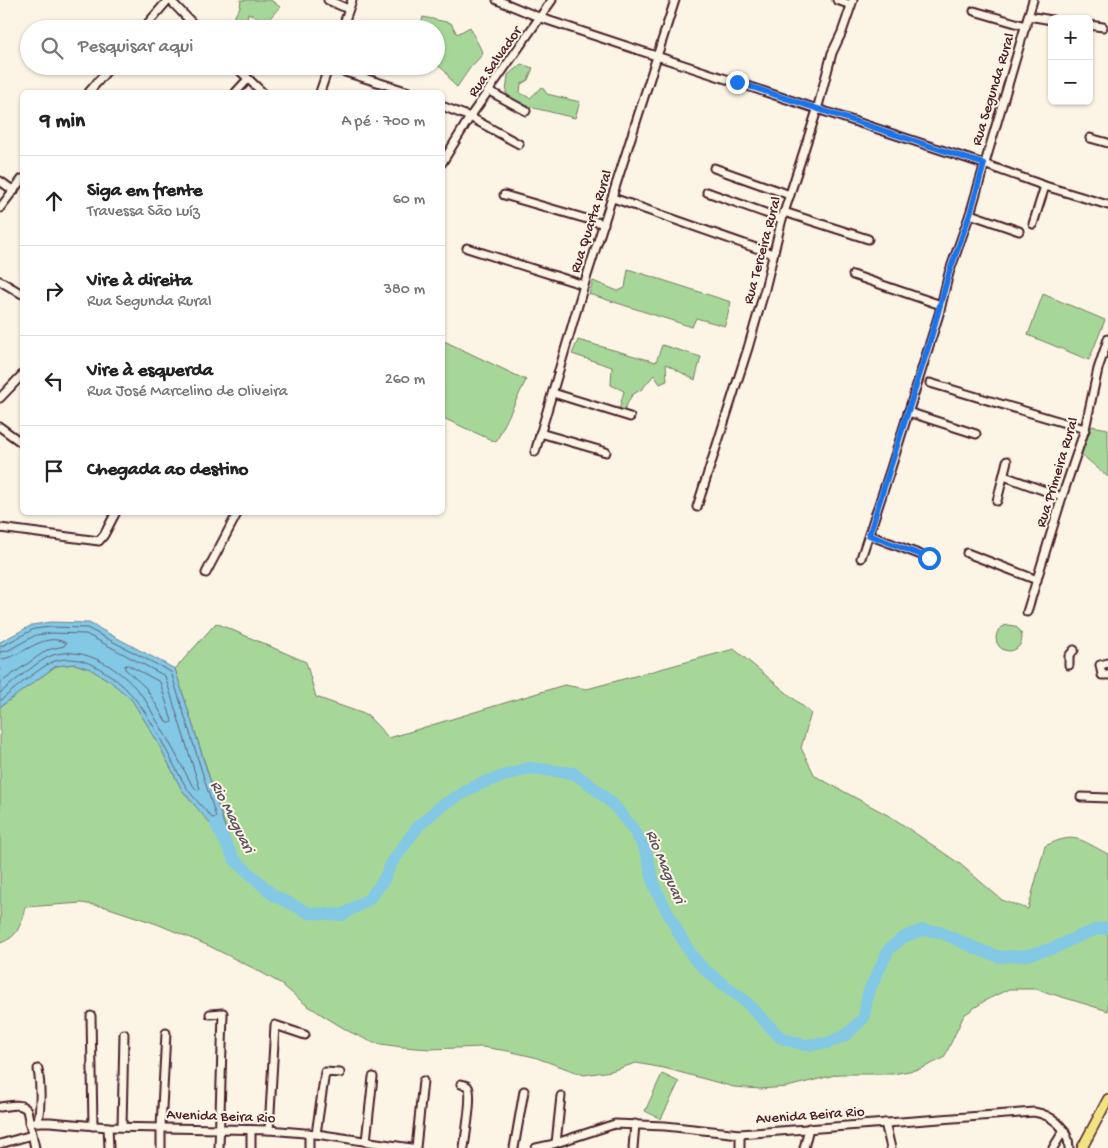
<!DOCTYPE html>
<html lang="pt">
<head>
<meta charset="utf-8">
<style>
  body { margin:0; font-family:"Gochi Hand",sans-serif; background:#f2f2f2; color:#222 }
  .controls { position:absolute; right:15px; top:15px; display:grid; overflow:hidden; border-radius:8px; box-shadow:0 1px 4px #0004 }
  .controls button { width:45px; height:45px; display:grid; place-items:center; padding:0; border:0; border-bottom:1px solid #e0e0e0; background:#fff; color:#222; font:25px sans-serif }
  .stop { position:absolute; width:15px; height:15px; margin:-11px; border:4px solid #1a73e8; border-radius:50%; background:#fff }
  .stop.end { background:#1a73e8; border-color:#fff; box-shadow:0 1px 5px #0008 }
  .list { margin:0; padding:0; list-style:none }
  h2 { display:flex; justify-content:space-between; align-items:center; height:65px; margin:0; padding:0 20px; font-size:21px }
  h2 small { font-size:16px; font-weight:400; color:#767676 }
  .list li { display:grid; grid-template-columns:32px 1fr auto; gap:15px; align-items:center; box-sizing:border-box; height:90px; padding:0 20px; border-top:1px solid #e0e0e0 }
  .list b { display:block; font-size:19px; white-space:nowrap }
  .list p { margin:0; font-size:16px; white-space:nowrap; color:#767676 }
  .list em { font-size:16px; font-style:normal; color:#767676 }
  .icon { flex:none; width:28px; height:28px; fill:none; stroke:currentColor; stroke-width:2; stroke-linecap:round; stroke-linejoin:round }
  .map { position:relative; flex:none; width:1108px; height:1148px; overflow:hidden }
  .search { position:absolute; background:#fff; box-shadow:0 1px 4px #0004; left:20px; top:20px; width:425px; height:55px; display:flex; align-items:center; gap:12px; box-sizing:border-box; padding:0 18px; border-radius:28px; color:#767676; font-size:19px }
  .panel { position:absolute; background:#fff; box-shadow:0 1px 4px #0004; left:20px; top:90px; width:425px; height:425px; border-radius:8px }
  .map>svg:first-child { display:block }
  .green { fill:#a6d798; stroke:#787b62 }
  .water { fill:#83c8e4; stroke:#6c849a }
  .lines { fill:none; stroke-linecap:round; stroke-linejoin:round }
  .shore { stroke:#616375; stroke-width:1 }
  .river { stroke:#83c8e4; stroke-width:12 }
  .minor-casing { stroke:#4a1f2b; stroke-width:11 }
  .major-casing { stroke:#4a1f2b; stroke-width:12 }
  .minor { stroke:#fcf5e5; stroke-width:7 }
  .major { stroke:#f4e382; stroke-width:9 }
  .route { stroke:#1a73e8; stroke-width:6 }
  .labels { text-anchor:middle; stroke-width:4; stroke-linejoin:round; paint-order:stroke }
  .street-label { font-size:15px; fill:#4a1f2b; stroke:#fcf5e5 }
  .water-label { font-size:16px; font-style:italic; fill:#5b5262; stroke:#fcf5e5 }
</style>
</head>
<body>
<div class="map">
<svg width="1108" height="1148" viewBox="0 0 1108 1148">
  <rect width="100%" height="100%" fill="#fcf5e5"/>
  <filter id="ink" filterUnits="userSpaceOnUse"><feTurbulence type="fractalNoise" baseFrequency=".02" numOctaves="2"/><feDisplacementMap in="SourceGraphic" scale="10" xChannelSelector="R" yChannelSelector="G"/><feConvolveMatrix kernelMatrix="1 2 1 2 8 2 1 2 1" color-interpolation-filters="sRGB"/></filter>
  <g filter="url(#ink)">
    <!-- green -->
    <g class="green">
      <path d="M241,0h30l9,7 -14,15 -18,-9 -3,15 -17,-1 12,-20z"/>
      <path d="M423,17l28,6 6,11 13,-7 13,27 -13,14 -13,19c-10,-7 -7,-16 -21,-22v-36h-16z"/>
      <path d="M521,64l12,4 -5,12 -7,4 -1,9 10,5 12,-11 5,7 33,8 -5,16 -41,-10 -25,-8 -3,-8 2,-17z"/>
      <path d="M628,269l103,33 -6,24 -29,-8 -4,9 -103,-33 4,-13 25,10 7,-3z"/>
      <path d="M1043,294l62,26 -16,40 -61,-25z"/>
      <path d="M442,340l84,40 -30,62 -53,-24z"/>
      <path d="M578,340l78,22 6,-17 39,12 -6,23 -29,-16 1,17 -7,3 -6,-9 -12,14 -10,6 -8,15h-5l5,-19 -13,-6 1,-18 -40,-13z"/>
      <path d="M1092,426l16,3v48l-27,-23z"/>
      <path d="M216,623l90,39 10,35 51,18 22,23 175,-53 23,4 147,-40 77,64 -10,35 14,28 78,42 67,46 42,36 26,9 17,-63c31,-15 35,-6 63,8v157l-72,-22h-27l-23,11 -22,15 -20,43 -24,11 -27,5h-54l-52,13 -27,2 -26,-2 -70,-19 -28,-5 -25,8 -27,4 -50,-18 -26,-6 -26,-4 -52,2 -28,-2 -28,-4 -24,-11 -23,-14 -22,-14 -25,-21 -25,-14 -48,-24 -50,-21 -51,-17 -24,-4 -57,4c-4,17 -6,30 -25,36v-236l56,-41 19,-2 15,5 20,12 22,19 24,39 26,51 50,58 -57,-179z"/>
      <circle cx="1009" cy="638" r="13"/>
      <path d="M662,1074l17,8 -18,37 -16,-8z"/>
    </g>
    <!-- water -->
    <path class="water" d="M50,622l39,1 86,46 57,181 -50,-60 -26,-51 -24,-39 -22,-19 -20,-12 -15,-5 -19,2 -56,41v-65l32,-17z"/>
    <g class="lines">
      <!-- shore -->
      <g class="shore">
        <path d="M0,646l4,-1 30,-16 17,-2 36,1 84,44 45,145 -4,1c-9,-11 -20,-21 -27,-33 -25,-42 -38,-88 -83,-115 -14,-9 -30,-14 -47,-9 -13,4 -43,30 -55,40"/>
        <path d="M0,652l7,-1 29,-16 15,-2 35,1 79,42 35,113 -3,1 -6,-7c-12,-22 -23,-45 -37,-67 -4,-8 -8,-16 -14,-23 -20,-24 -55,-48 -87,-38 -15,5 -40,28 -53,38"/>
        <path d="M0,659c21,0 43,-29 66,-16l-2,3 -17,4 -47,33"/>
        <path d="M128,665l32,17 12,39 -1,2h-4l-21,-35 -21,-19v-3z"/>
      </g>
      <!-- river -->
      <path class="river" d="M216,824l18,35 39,36 36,18 33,2 27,-16 14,-18 8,-17 28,-39 22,-19 38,-22 50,-16 44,5 15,10 26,22 22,28 10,19 9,36 23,44 15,25 12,13 40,31 36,37 23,7 24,-2 18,-8 18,-17 4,-25 21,-44 15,-12 18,-7 18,2 37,17 23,8 27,-2 27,-7 23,-11 21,-8 10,-1"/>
      <defs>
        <g id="minor">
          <path d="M170,0l28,29"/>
          <path d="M328,0l20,9"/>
          <path d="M497,0l44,18 443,146 61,22 63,19"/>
          <path d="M837,0l14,5"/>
          <path d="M974,11l52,15"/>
          <path d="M1028,16l24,4"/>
          <path d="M1089,25l14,2"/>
          <path d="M143,29l25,-29"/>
          <path d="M342,29l10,-29"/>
          <path d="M235,66l27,26"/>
          <path d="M329,67l80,25"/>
          <path d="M489,91l37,20"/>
          <path d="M89,92l22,-26"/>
          <path d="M236,92l12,-13"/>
          <path d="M320,92l9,-26"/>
          <path d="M442,106l28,11 49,27"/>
          <path d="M1090,138l18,5"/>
          <path d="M442,163l28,-46 82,-117"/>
          <path d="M714,168l76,27"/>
          <path d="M0,181l14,10"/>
          <path d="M707,192l75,27"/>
          <path d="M504,195l100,29"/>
          <path d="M613,198l160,56"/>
          <path d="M0,208l22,-29"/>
          <path d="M784,212l84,27"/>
          <path d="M970,214l49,17"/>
          <path d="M1033,224l12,-38"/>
          <path d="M467,248l117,37"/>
          <path d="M853,275l88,30"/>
          <path d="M0,281l22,13"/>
          <path d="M930,383l155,46"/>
          <path d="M553,393l77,24"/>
          <path d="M0,398l22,-23"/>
          <path d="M908,412l68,22"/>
          <path d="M0,427l22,16"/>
          <path d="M540,433l66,19"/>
          <path d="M535,452l49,-167 91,-285"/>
          <path d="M1004,476l58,21"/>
          <path d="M997,501l10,-40"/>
          <path d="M697,507l51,-159 17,-59 17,-70 35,-109 15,-57 10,-21 11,-32"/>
          <path d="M0,528l99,13 5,-6 12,-23"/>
          <path d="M869,535l60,23"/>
          <path d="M967,553l70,27"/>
          <path d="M861,558l30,-90 48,-154 10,-41 21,-59 63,-214"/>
          <path d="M206,573l32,-61"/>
          <path d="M1027,612l35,-115 23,-68 13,-60 10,-30"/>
          <path d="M1108,663l-8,2 2,10h6"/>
          <path d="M1069,665v-9l5,-6"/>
          <path d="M1081,797l27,1"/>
          <path d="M210,1014l13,-1 -4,135"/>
          <path d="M91,1016l2,110"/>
          <path d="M38,1069c3,18 3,35 0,53"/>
          <path d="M461,1084c3,1 6,1 7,3 5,7 -3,51 -4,61"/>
          <path d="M0,1107c9,-1 21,-5 27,3l8,38"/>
          <path d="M29,1122h21l58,5 161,3 47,4 95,14"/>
          <path d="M885,1123l6,25"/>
          <path d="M108,1127l1,21"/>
          <path d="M122,1127l2,-93"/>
          <path d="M269,1130l6,-105 30,10"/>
          <path d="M316,1134l9,-62 15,1"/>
          <path d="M740,1134v14"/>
          <path d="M366,1141l7,-64"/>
          <path d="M556,1143l5,-47"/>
          <path d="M0,1144l32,-9"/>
          <path d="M161,1148v-21l5,-94"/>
          <path d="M251,1148v-18"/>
          <path d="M309,1148v-15"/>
          <path d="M416,1148l7,-67"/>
          <path d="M514,1148l10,-57"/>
          <path d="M536,1148l14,-3 65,-21 50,2 75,8 294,-22c18,3 35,16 35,36"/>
          <path d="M633,1148l2,-24"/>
          <path d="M804,1148l5,-20"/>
          <path d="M1053,1148l11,-18"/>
        </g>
        <path id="major" d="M1082,1148l26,-49"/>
      </defs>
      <!-- minor casing -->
      <use href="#minor" class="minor-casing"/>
      <!-- major casing -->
      <use href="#major" class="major-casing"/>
      <!-- minor -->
      <use href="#minor" class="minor"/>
      <!-- major -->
      <use href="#major" class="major"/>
    </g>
  </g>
  <g class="lines" filter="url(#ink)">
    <!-- route -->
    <path class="route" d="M737,82l247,82 -14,50 -21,59 -19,68 -61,194 60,23"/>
  </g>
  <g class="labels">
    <!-- street labels -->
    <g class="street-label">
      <text transform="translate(494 61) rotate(-55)" y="5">Rua Salvador</text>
      <text transform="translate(992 89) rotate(-73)" y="5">Rua Segunda Rural</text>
      <text transform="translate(590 221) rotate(-72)" y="5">Rua Quarta Rural</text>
      <text transform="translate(761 250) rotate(-75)" y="5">Rua Terceira Rural</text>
      <text transform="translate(1056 472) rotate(-73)" y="5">Rua Primeira Rural</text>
      <text transform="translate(810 1114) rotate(-4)" y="5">Avenida Beira Rio</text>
      <text transform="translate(221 1115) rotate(2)" y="5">Avenida Beira Rio</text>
    </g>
    <!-- water labels -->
    <g class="water-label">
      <text transform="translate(234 816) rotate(63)" y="6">Rio Maguari</text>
      <text transform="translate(667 866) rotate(67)" y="6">Rio Maguari</text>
    </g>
  </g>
</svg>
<div class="controls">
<button>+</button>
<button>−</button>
</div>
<div class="stop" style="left:929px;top:558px"></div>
<div class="stop end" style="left:737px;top:82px"></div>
<div class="search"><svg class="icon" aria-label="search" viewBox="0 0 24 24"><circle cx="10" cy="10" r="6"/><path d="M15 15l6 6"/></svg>Pesquisar aqui</div>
<section class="panel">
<h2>9 min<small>A pé · 700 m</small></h2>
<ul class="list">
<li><svg class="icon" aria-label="ahead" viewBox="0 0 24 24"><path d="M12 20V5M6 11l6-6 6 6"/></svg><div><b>Siga em frente</b><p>Travessa São Luíz</p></div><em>60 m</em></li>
<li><svg class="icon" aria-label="right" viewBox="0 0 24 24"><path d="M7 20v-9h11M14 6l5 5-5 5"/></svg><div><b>Vire à direita</b><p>Rua Segunda Rural</p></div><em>380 m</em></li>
<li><svg class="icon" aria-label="left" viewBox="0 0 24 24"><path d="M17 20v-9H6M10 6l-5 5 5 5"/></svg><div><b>Vire à esquerda</b><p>Rua José Marcelino de Oliveira</p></div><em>260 m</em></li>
<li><svg class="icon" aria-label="arrive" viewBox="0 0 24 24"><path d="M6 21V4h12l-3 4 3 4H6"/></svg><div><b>Chegada ao destino</b></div></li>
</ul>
</section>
</div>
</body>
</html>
